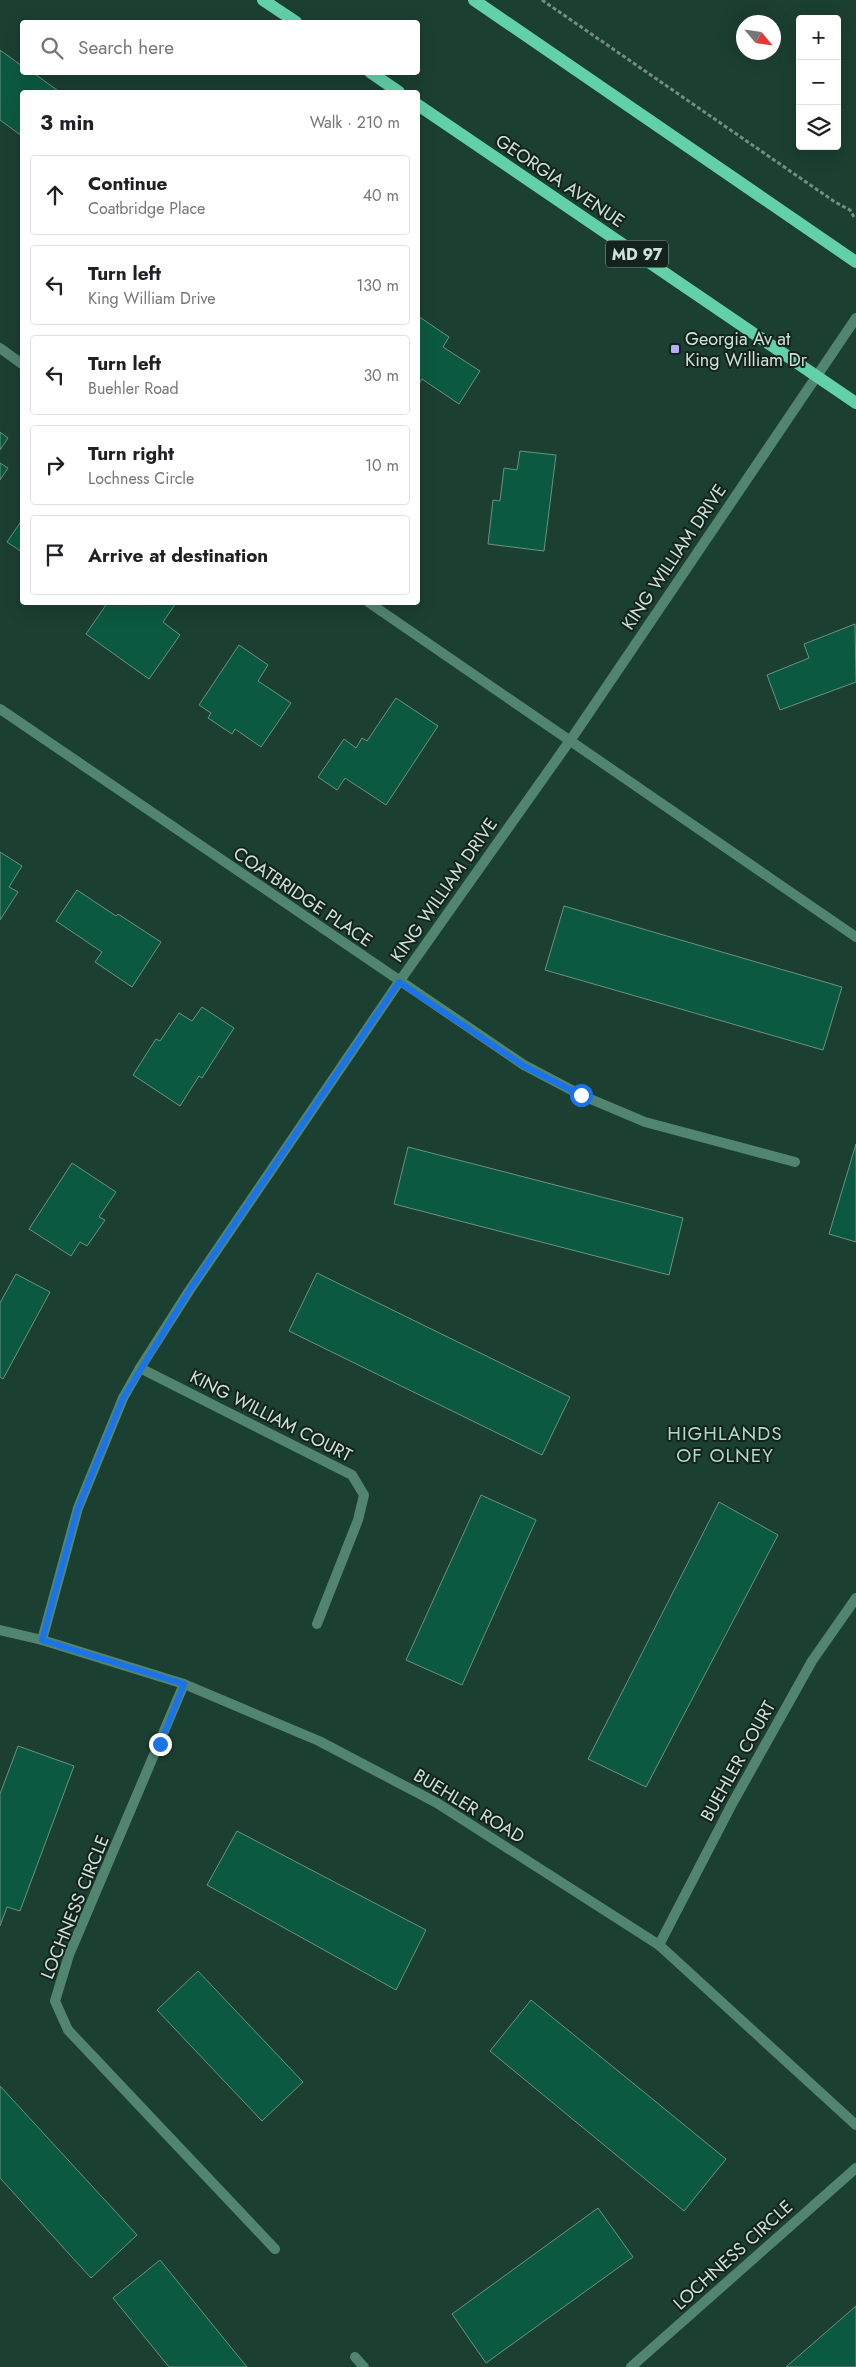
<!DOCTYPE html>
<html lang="en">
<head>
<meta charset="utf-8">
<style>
  body { margin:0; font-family:Jost,sans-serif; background:#f2f2f2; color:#202124 }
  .controls { position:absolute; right:15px; top:15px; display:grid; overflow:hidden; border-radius:5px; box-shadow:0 5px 20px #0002 }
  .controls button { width:45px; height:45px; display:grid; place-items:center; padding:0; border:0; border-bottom:1px solid #e0e0e0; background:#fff; color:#202124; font:25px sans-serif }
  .compass { position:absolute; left:736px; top:15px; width:45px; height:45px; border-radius:50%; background:#fff; box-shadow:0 5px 20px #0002; rotate:119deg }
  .stop { position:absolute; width:15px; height:15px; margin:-11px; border:4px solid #1a73e8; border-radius:50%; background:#fff }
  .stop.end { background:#1a73e8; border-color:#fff; box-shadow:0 1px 5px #0008 }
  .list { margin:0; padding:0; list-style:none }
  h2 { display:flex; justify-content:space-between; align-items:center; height:65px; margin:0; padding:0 20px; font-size:21px }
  h2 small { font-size:16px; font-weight:400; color:#757577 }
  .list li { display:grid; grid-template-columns:32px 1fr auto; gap:15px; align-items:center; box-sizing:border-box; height:80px; margin:0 10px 10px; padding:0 10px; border:1px solid #e0e0e0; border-radius:5px }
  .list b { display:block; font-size:19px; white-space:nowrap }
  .list p { margin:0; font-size:16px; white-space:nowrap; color:#757577 }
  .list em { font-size:16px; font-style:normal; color:#757577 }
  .icon { flex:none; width:28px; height:28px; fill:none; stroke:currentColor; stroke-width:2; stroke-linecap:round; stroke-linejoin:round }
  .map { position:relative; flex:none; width:856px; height:2367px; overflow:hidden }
  .search { position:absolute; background:#fff; box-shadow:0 5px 20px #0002; left:20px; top:20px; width:400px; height:55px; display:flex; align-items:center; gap:12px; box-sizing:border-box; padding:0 18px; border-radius:5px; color:#757577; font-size:19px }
  .panel { position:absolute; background:#fff; box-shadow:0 5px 20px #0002; left:20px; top:90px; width:400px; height:515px; border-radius:5px }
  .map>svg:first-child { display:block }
  .building { fill:#0c5941; stroke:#6b9181 }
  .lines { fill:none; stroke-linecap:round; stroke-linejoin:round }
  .path { stroke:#728e83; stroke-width:3; stroke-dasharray:4 2.5; stroke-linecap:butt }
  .service { stroke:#528570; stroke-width:10 }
  .minor { stroke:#528570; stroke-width:10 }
  .primary { stroke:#62d1a7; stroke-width:12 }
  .route { stroke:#1a73e8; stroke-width:6 }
  .poi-dot { fill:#b5acf8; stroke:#13221c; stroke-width:2 }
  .labels { text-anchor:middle; stroke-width:4; stroke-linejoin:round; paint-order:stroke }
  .shield { fill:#13221c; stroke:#96a8a0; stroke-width:1 }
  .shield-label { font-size:16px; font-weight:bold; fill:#cee2d9 }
  .street-label { font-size:18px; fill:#cee2d9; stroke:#13221c }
  .poi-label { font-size:18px; fill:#cee2d9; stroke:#13221c; text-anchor:start }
  .neighbourhood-label { font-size:19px; letter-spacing:1px; fill:#b1dac8; stroke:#13221c }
</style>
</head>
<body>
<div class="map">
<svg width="856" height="2367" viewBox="0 0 856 2367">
  <rect width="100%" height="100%" fill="#1b3f31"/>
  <!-- building -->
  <g class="building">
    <path d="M0,50l22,16v6h10l25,18 -2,2h-33v44l-22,-16z"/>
    <path d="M418,316l31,21 -6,10 37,24 -21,33 -37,-25 -4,6z"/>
    <path d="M0,432l8,6 -8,12z"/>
    <path d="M520,451l36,4 -12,96 -56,-7 5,-44 7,1 4,-33 13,2z"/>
    <path d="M0,463l8,5 -8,12z"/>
    <path d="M22,520v32l-15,-10z"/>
    <path d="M108,602l68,1 -13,19 17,13 -31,44 -63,-45z"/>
    <path d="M855,624l1,58 -76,28 -13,-35 42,-17 -5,-14z"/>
    <path d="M239,645l29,20 -10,16 33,22 -30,44 -26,-18 -3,5 -24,-16 3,-5 -12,-8z"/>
    <path d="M396,698l42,28 -52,79 -41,-27 -8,12 -19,-13 26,-38 12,9 6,-10 5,3z"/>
    <path d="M0,852l22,14 -13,21 9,5 -18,28z"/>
    <path d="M77,890l39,26 2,-2 43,28 -29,45 -37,-25 7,-10 -46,-31z"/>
    <path d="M564,906l278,81 -19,63 -278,-80z"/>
    <path d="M202,1007l32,21 -32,50 -3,-2 -19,30 -47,-31 23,-36 4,2 19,-28 13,8z"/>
    <path d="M856,1144v98l-27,-8z"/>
    <path d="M408,1147l275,71 -14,57 -275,-71z"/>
    <path d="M72,1163l44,29 -17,25 6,3 -18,26 -7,-4 -9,14 -42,-27z"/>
    <path d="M317,1273l253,124 -28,58 -253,-124z"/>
    <path d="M16,1274l34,18 -47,87 -3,-2v-74z"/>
    <path d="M481,1495l55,25 -74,165 -56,-25z"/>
    <path d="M719,1502l59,33 -132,252 -58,-28z"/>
    <path d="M18,1746l56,20 -54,145 -13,-4 -7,19v-132z"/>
    <path d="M237,1831l189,99 -30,60 -189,-105z"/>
    <path d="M198,1971l105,111 -41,39 -105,-111z"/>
    <path d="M531,2000l195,159 -42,52 -194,-160z"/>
    <path d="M0,2086l137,149 -46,43 -91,-100z"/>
    <path d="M598,2208l35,49 -147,106 -34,-49z"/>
    <path d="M160,2260l87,107h-78l-56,-69z"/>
    <path d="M856,2306v61h-70z"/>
  </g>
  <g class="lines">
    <!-- path -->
    <path class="path" d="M542,0l293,202 15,8 5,9"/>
    <!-- service -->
    <g class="service">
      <path d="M0,348l22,16"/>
      <path d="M368,602l488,335"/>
    </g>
    <!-- minor -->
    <g class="minor">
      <path d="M0,709l524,356 57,30 64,27 150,40"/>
      <path d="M140,1368l212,107 12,20 -6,25 -41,104"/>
      <path d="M0,1630l42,10 142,44 135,57 118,62 222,142 197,180"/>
      <path d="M42,1640l36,-132 45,-110 17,-30 49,-77 210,-309 177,-250 280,-414"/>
      <path d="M184,1684l-115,271 -14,46 13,29 207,219"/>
      <path d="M659,1945l73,-141 80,-143 44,-63"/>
      <path d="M355,2357l9,10"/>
      <path d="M631,2367l225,-199"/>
    </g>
    <!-- primary -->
    <g class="primary">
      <path d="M263,0l33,22"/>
      <path d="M474,0l382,262"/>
      <path d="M370,72l29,20"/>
      <path d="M418,105l438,298"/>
    </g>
  </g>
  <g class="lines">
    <!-- route -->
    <path class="route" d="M160,1744l24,-60 -142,-44 36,-132 45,-110 66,-107 210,-309 125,84 57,29"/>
  </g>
  <!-- markers -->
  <rect class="poi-dot" x="670" y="344" width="10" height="10" rx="2.5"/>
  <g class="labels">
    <!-- shield labels -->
    <rect class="shield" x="606" y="240.5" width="62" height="27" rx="4"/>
    <g class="shield-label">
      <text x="637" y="260">MD 97</text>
    </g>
    <!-- street labels -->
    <g class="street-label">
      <text transform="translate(560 181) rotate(34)" y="6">GEORGIA AVENUE</text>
      <text transform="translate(674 557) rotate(-56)" y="6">KING WILLIAM DRIVE</text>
      <text transform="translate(444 890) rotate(-55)" y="6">KING WILLIAM DRIVE</text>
      <text transform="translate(303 897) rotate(34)" y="6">COATBRIDGE PLACE</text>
      <text transform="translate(271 1416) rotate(27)" y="6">KING WILLIAM COURT</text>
      <text transform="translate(738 1761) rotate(-61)" y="6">BUEHLER COURT</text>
      <text transform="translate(469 1806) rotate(31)" y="6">BUEHLER ROAD</text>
      <text transform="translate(75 1907) rotate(-68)" y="6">LOCHNESS CIRCLE</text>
      <text transform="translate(733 2255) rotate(-42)" y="6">LOCHNESS CIRCLE</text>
    </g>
    <!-- poi labels -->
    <g class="poi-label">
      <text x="685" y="345">Georgia Av at<tspan x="685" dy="21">King William Dr</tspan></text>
    </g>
    <!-- neighbourhood labels -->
    <g class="neighbourhood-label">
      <text x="725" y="1440">HIGHLANDS<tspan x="725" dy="22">OF OLNEY</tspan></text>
    </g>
  </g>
</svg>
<div class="controls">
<button>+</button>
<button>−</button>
<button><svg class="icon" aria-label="layers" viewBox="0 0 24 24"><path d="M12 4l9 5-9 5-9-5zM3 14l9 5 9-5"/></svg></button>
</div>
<svg class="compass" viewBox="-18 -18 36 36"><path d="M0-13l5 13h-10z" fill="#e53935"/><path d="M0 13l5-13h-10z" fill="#757577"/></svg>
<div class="stop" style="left:581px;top:1095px"></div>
<div class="stop end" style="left:160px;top:1744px"></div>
<div class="search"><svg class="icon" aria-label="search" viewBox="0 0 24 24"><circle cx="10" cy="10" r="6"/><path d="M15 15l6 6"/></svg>Search here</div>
<section class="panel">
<h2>3 min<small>Walk · 210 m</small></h2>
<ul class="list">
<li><svg class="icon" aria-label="ahead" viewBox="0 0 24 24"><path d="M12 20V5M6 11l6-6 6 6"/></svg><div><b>Continue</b><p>Coatbridge Place</p></div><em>40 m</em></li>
<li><svg class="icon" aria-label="left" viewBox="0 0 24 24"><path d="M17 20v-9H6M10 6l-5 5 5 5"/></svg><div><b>Turn left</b><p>King William Drive</p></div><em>130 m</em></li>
<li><svg class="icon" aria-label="left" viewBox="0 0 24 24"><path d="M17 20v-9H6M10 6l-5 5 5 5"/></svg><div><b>Turn left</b><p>Buehler Road</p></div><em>30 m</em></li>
<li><svg class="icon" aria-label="right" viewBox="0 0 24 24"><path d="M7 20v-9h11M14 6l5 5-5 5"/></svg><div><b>Turn right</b><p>Lochness Circle</p></div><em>10 m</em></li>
<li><svg class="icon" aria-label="arrive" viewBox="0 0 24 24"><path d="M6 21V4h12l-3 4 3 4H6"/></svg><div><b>Arrive at destination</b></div></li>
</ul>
</section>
</div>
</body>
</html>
